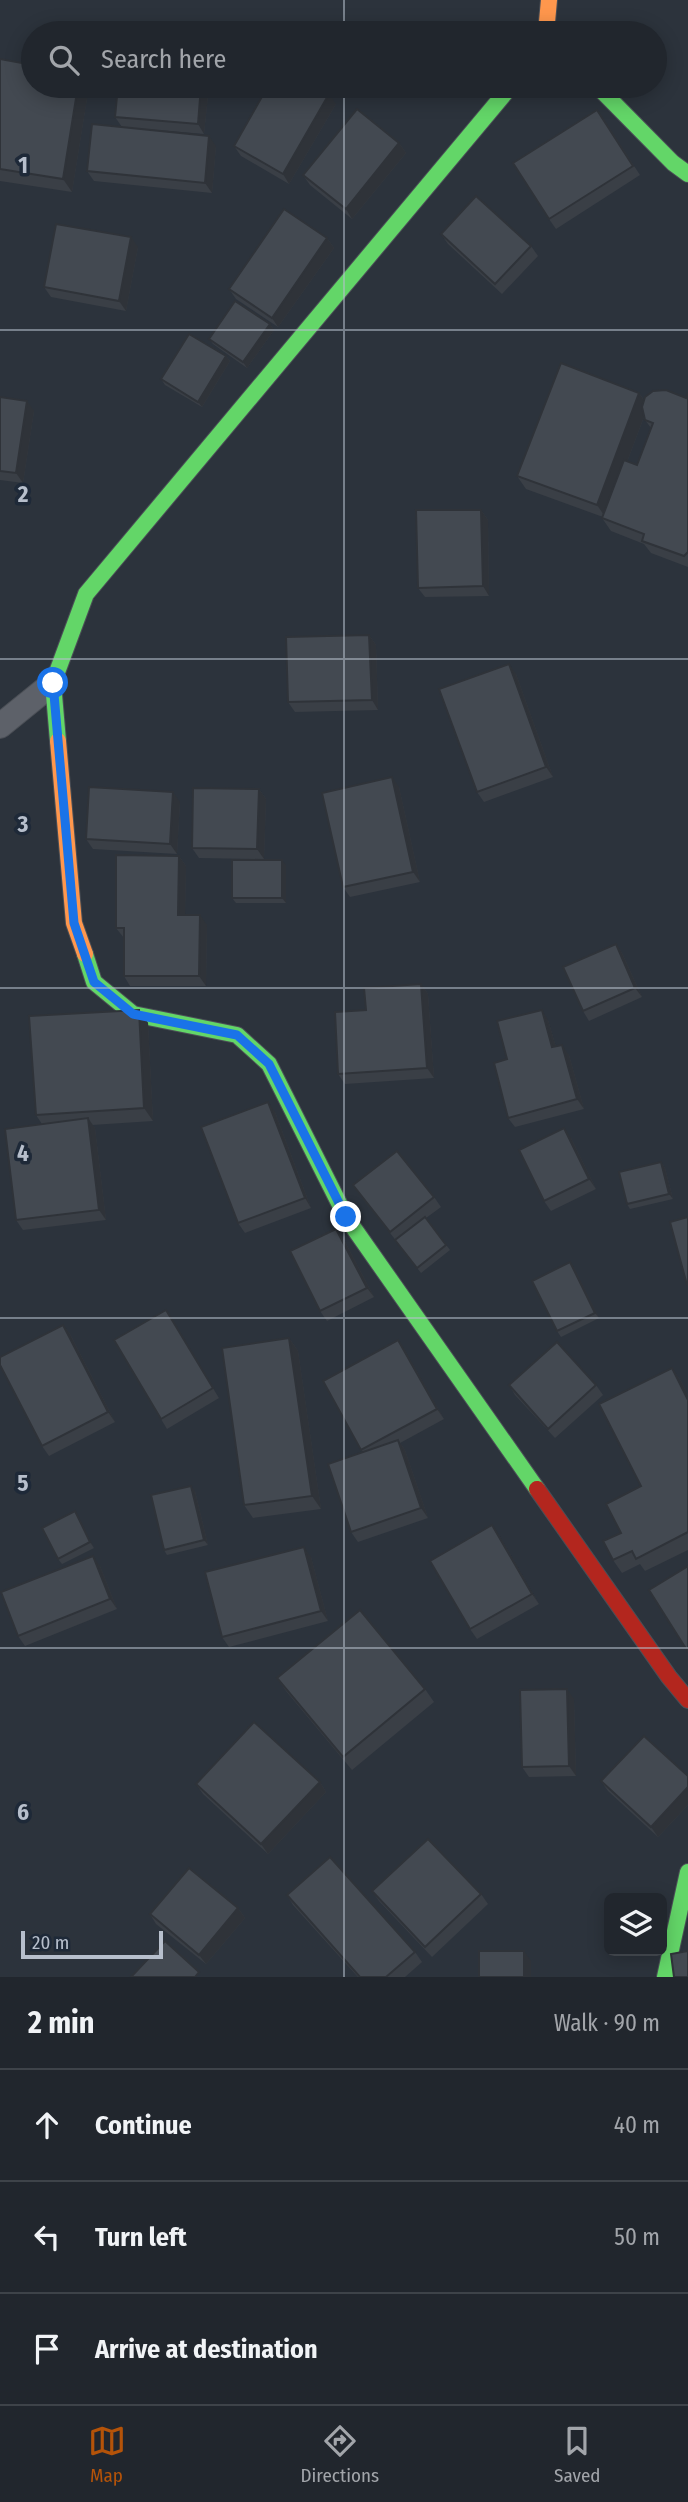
<!DOCTYPE html>
<html lang="en">
<head>
<meta charset="utf-8">
<style>
  body { margin:0; font-family:"Fira Sans Condensed",sans-serif; background:#292e35; color:#f1f3f6 }
  .controls { position:absolute; right:21px; bottom:21px; display:grid; overflow:hidden; border-radius:10px; box-shadow:0 4px 18px #0003 }
  .controls button { width:63px; height:63px; display:grid; place-items:center; padding:0; border:0; border-bottom:2px solid #3e4349; background:#21262d; color:#f1f3f6; font:35px sans-serif }
  .scale { position:absolute; left:21px; bottom:18px; width:142px; box-sizing:border-box; padding-left:7px; border:4px solid #b7bfcc; border-top:0; font-size:19px; line-height:24px; white-space:nowrap; color:#b7bfcc; -webkit-text-stroke:5px #1e2938; paint-order:stroke }
  .stop { position:absolute; width:21px; height:21px; margin:-16px; border:5px solid #1a73e8; border-radius:50%; background:#fff }
  .stop.end { background:#1a73e8; border-color:#fff; box-shadow:0 2px 7px #0008 }
  .list { margin:0; padding:0; list-style:none }
  h2 { display:flex; justify-content:space-between; align-items:center; height:91px; margin:0; padding:0 28px; font-size:30px }
  h2 small { font-size:23px; font-weight:400; color:#a2a5aa }
  .list li { display:grid; grid-template-columns:46px 1fr auto; gap:21px; align-items:center; box-sizing:border-box; height:112px; padding:0 28px; border-top:2px solid #3e4349 }
  .list b { display:block; font-size:26px; white-space:nowrap }
  .list em { font-size:23px; font-style:normal; color:#a2a5aa }
  .icon { flex:none; width:38px; height:38px; fill:none; stroke:currentColor; stroke-width:2; stroke-linecap:round; stroke-linejoin:round }
  .map { position:relative; flex:none; width:688px; height:1977px; overflow:hidden }
  .search { position:absolute; background:#21262d; box-shadow:0 4px 18px #0003; left:21px; right:21px; top:21px; height:77px; display:flex; align-items:center; gap:18px; box-sizing:border-box; padding:0 24px; border-radius:38px; color:#a2a5aa; font-size:26px }
  .sheet { height:427px; background:#21262d }
  nav { display:flex; justify-content:space-around; align-items:center; box-sizing:border-box; height:98px; border-top:2px solid #3e4349; background:#21262d; font-size:19px; color:#a2a5aa }
  nav a { display:grid; justify-items:center; gap:4px }
  nav .on { color:#b45309 }
  .map>svg:first-child { display:block }
  .lines { fill:none; stroke-linecap:round; stroke-linejoin:round }
  .lane-casing { stroke:#4b4f56; stroke-width:26 }
  .fast-casing { stroke:#4b4f56; stroke-width:18 }
  .slow-casing { stroke:#4b4f56; stroke-width:18 }
  .jam-casing { stroke:#4b4f56; stroke-width:18 }
  .lane { stroke:#5d6169; stroke-width:24 }
  .fast { stroke:#63d668; stroke-width:16 }
  .slow { stroke:#ff974d; stroke-width:16 }
  .jam { stroke:#b3261e; stroke-width:16 }
  .wall { fill:#3a3f46; fill-rule:evenodd }
  .shaded-wall { fill:#2f3339 }
  .building { fill:#434951; stroke:#2f3339; stroke-width:2 }
  .route { stroke:#1a73e8; stroke-width:9 }
  .grid { fill:none; stroke:#b7bfcc; stroke-width:2; stroke-opacity:0.55 }
  .grid-label { font-size:23px; text-anchor:middle; font-weight:bold; fill:#b7bfcc; stroke:#1e2938; stroke-width:7; stroke-linejoin:round; paint-order:stroke }
</style>
</head>
<body>
<div class="map">
<svg width="688" height="1977" viewBox="0 0 688 1977">
  <rect width="100%" height="100%" fill="#2c333c"/>
  <g class="lines">
    <defs>
      <path id="lane" d="M0,726l53,-43"/>
      <g id="fast">
        <path d="M597,86l76,77 15,11"/>
        <path d="M58,741l-5,-58 33,-89 425,-508"/>
        <path d="M85,954l9,28 39,32 104,21 32,29 77,153 191,272"/>
        <path d="M665,1977l23,-105"/>
      </g>
      <g id="slow">
        <path d="M546,33l3,-33"/>
        <path d="M58,741l16,182 11,31"/>
      </g>
      <path id="jam" d="M537,1489l132,188 19,23"/>
    </defs>
    <!-- lane casing -->
    <use href="#lane" class="lane-casing"/>
    <!-- fast casing -->
    <use href="#fast" class="fast-casing"/>
    <!-- slow casing -->
    <use href="#slow" class="slow-casing"/>
    <!-- jam casing -->
    <use href="#jam" class="jam-casing"/>
    <!-- lane -->
    <use href="#lane" class="lane"/>
    <!-- fast -->
    <use href="#fast" class="fast"/>
    <!-- slow -->
    <use href="#slow" class="slow"/>
    <!-- jam -->
    <use href="#jam" class="jam"/>
  </g>
  <!-- wall -->
  <g class="wall">
    <path d="M0,59l33,27h56l-17,106 -72,-11z"/>
    <path d="M118,86h91l-5,48 -82,-7 -7,-10z"/>
    <path d="M336,104l-47,80 -48,-28 -7,-10z"/>
    <path d="M604,120l36,55 -84,54 -7,-10z"/>
    <path d="M399,143l7,10 -54,66 -42,-34 -7,-10z"/>
    <path d="M216,146l-4,47 -118,-12 -7,-10z"/>
    <path d="M441,234l90,12 7,10 -36,38 -54,-50z"/>
    <path d="M327,238l7,10 -56,79 -42,-28 -7,-10z"/>
    <path d="M138,247l-12,64 -75,-14 -7,-10z"/>
    <path d="M270,324l4,6 -27,38 -34,-24 -4,-5z"/>
    <path d="M226,356l4,5 -28,46 -37,-22 -4,-6z"/>
    <path d="M639,393l5,7 42,-2 2,-5v174l-37,-14 -7,-9 -33,-13 -9,-13 1,-1 -77,-28 -9,-13zM644,417l1,3 6,8 -14,37 -10,-3z"/>
    <path d="M0,397l34,14 -11,72 -23,-3z"/>
    <path d="M481,510l7,10 1,76 -64,1 -7,-9z"/>
    <path d="M369,635l7,10 2,65 -83,2 -7,-10z"/>
    <path d="M516,674l37,103 -69,25 -7,-10z"/>
    <path d="M399,787l21,95 -70,15 -7,-10z"/>
    <path d="M259,789l7,10 -2,60 -65,-1 -7,-10z"/>
    <path d="M180,802l-3,52 -84,-5 -7,-10z"/>
    <path d="M179,856l7,10 -1,49 22,10 -1,61h-76l-6,-10v-38l-8,-10z"/>
    <path d="M286,865v38h-50l-4,-5z"/>
    <path d="M616,944l6,9 20,44 -53,24 -6,-10z"/>
    <path d="M421,984l7,10 6,84 -89,6 -7,-10 28,-64z"/>
    <path d="M139,1010l9,13 5,98 -61,4 3,3 11,92 -83,10 -7,-10 26,-96 -6,-9z"/>
    <path d="M548,1020l8,27 13,8 15,54 -69,18 -7,-9 -1,-59z"/>
    <path d="M275,1112l36,96 -66,25 -7,-10z"/>
    <path d="M571,1138l25,51 -45,22 -7,-10z"/>
    <path d="M661,1162l4,6 8,31 -43,10 -3,-5z"/>
    <path d="M353,1185l81,12 7,10 -15,11 24,32 -29,23z"/>
    <path d="M343,1238l31,59 -47,24 -7,-10z"/>
    <path d="M570,1262l4,6 25,50 -38,19 -4,-6z"/>
    <path d="M166,1310l53,88 -52,31 -6,-10z"/>
    <path d="M63,1325l7,9 45,88 -66,34 -7,-10z"/>
    <path d="M289,1338l9,13 23,158 -68,9 -9,-13z"/>
    <path d="M404,1349l40,70 -44,24 5,7 23,68 -70,24 -7,-10 12,-80 -40,-71z"/>
    <path d="M672,1368l9,13 7,14v155l-43,21 -5,-7 -18,9 -9,-13 8,-27 20,-47z"/>
    <path d="M509,1385h87l7,10 -48,43 -40,-43z"/>
    <path d="M195,1491l13,54 -41,10 -3,-5z"/>
    <path d="M75,1511l19,37 -32,16 -4,-5z"/>
    <path d="M499,1535l40,69 -62,35 -7,-10z"/>
    <path d="M311,1557l17,64 -99,26 -7,-10z"/>
    <path d="M100,1566l17,43 -92,37 -7,-10z"/>
    <path d="M277,1678l148,11 9,13 -82,68 -66,-79z"/>
    <path d="M574,1699l2,77 -47,1 -7,-10z"/>
    <path d="M688,1776v29l-30,32 -50,-46 -7,-10z"/>
    <path d="M320,1782l6,10 -58,62 -65,-60 -7,-10z"/>
    <path d="M372,1891l109,3 7,10 -56,53 -53,-56z"/>
    <path d="M287,1895l128,57 7,10 -17,15h-47l-65,-72z"/>
    <path d="M238,1908l7,10 -39,46 -50,-40 -6,-10z"/>
  </g>
  <!-- shaded-wall -->
  <g class="shaded-wall">
    <path d="M78,86h11l-17,106 -9,-13z"/>
    <path d="M201,86h8l-5,48 -6,-10z"/>
    <path d="M329,94l7,10 -47,80 -6,-10z"/>
    <path d="M209,136l7,10 -4,47 -7,-10z"/>
    <path d="M399,143l7,10 -54,66 -6,-10z"/>
    <path d="M131,237l7,10 -12,64 -7,-10z"/>
    <path d="M327,238l7,10 -56,79 -6,-9z"/>
    <path d="M270,324l4,6 -27,38 -4,-6z"/>
    <path d="M226,356l4,5 -28,46 -4,-5z"/>
    <path d="M639,393l9,13 -42,112 -9,-13z"/>
    <path d="M27,401l7,10 -11,72 -7,-10z"/>
    <path d="M481,510l7,10 1,76 -6,-10z"/>
    <path d="M369,635l7,10 2,65 -6,-10z"/>
    <path d="M509,664l7,10 37,103 -7,-10z"/>
    <path d="M392,777l7,10 21,95 -7,-10z"/>
    <path d="M259,789l7,10 -2,60 -7,-10z"/>
    <path d="M173,792l7,10 -3,52 -7,-10z"/>
    <path d="M179,856l7,10 -1,59 -7,-10z"/>
    <path d="M282,860l4,5v38l-4,-5z"/>
    <path d="M200,915l7,10 -1,61 -7,-10z"/>
    <path d="M616,944l6,9 20,44 -7,-9z"/>
    <path d="M421,984l7,10 6,84 -7,-10z"/>
    <path d="M139,1010l9,13 5,98 -9,-13z"/>
    <path d="M542,1010l6,10 11,37 -7,-10z"/>
    <path d="M562,1045l7,10 15,54 -7,-10z"/>
    <path d="M268,1102l7,10 36,96 -6,-10z"/>
    <path d="M88,1118l7,10 11,92 -7,-10z"/>
    <path d="M564,1128l7,10 25,51 -7,-10z"/>
    <path d="M661,1162l4,6 8,31 -4,-5z"/>
    <path d="M336,1229l7,9 31,59 -7,-9z"/>
    <path d="M570,1262l4,6 25,50 -4,-5z"/>
    <path d="M166,1310l7,10 46,78 -6,-10z"/>
    <path d="M63,1325l7,9 45,88 -7,-10z"/>
    <path d="M289,1338l9,13 23,158 -9,-13z"/>
    <path d="M398,1340l6,9 40,70 -7,-10z"/>
    <path d="M672,1368l9,13 7,14v5z"/>
    <path d="M398,1440l7,10 23,68 -7,-10z"/>
    <path d="M191,1486l4,5 13,54 -4,-5z"/>
    <path d="M75,1511l3,5 16,32 -4,-6z"/>
    <path d="M492,1525l7,10 40,69 -7,-10z"/>
    <path d="M304,1547l7,10 17,64 -7,-10z"/>
    <path d="M93,1556l7,10 17,43 -7,-10z"/>
    <path d="M567,1689l7,10 2,77 -7,-10z"/>
    <path d="M320,1782l6,10 -58,62 -7,-10z"/>
    <path d="M688,1787v18l-30,32 -7,-10z"/>
    <path d="M238,1908l7,10 -39,46 -7,-9z"/>
    <path d="M524,1951l7,10v16h-7z"/>
  </g>
  <!-- building -->
  <g class="building">
    <path d="M0,59l33,6v21h45l-15,93 -63,-10z"/>
    <path d="M118,86h83l-3,38 -83,-7z"/>
    <path d="M268,86h47l14,8 -46,80 -49,-28z"/>
    <path d="M357,109l42,34 -53,66 -43,-34z"/>
    <path d="M597,110l36,56 -84,53 -36,-56z"/>
    <path d="M92,124l117,12 -4,47 -118,-12z"/>
    <path d="M476,196l55,50 -36,38 -54,-50z"/>
    <path d="M284,209l43,29 -55,80 -43,-29z"/>
    <path d="M56,224l75,13 -12,64 -75,-14z"/>
    <path d="M235,301l35,23 -27,38 -34,-23z"/>
    <path d="M189,334l37,22 -28,46 -37,-23z"/>
    <path d="M561,363l78,30 -42,112 -80,-29z"/>
    <path d="M666,390l20,8 2,-5v159l-4,4 -42,-15 2,-7 -42,-16 22,-58 13,5 16,-42 -8,-3 -3,-13 3,-10 8,-6z"/>
    <path d="M0,397l27,4 -11,72 -16,-2z"/>
    <path d="M416,510h65l2,76 -65,2z"/>
    <path d="M369,635l3,65 -84,2 -2,-65z"/>
    <path d="M509,664l37,103 -69,25 -38,-103z"/>
    <path d="M392,777l21,95 -70,15 -21,-94z"/>
    <path d="M89,787l84,5 -3,52 -84,-5z"/>
    <path d="M193,788l66,1 -2,60 -65,-1z"/>
    <path d="M116,855l63,1 -1,59h22l-1,61h-75v-48h-8z"/>
    <rect x="232" y="860" width="50" height="38"/>
    <path d="M616,944l19,44 -52,23 -20,-44z"/>
    <path d="M421,984l6,84 -89,6 -3,-62 31,-2 -2,-22z"/>
    <path d="M139,1010l5,98 -108,7 -7,-99z"/>
    <path d="M542,1010l10,37 10,-2 15,54 -69,19 -14,-55 13,-4 -10,-38z"/>
    <path d="M268,1102l37,96 -67,25 -37,-96z"/>
    <path d="M88,1118l11,92 -83,10 -11,-91z"/>
    <path d="M564,1128l25,51 -45,22 -25,-51z"/>
    <path d="M397,1151l37,46 -44,35 -37,-47z"/>
    <path d="M661,1162l8,32 -42,10 -8,-32z"/>
    <path d="M425,1217l21,28 -29,23 -22,-28z"/>
    <path d="M688,1217v68h-1l-17,-63z"/>
    <path d="M336,1229l31,59 -47,23 -30,-60z"/>
    <path d="M570,1262l25,51 -38,18 -25,-50z"/>
    <path d="M166,1310l47,78 -52,31 -47,-79z"/>
    <path d="M63,1325l45,87 -66,34 -42,-81v-8z"/>
    <path d="M289,1338l23,158 -68,9 -22,-157z"/>
    <path d="M398,1340l39,69 -76,41 -38,-69z"/>
    <path d="M557,1342l39,43 -48,44 -39,-44z"/>
    <path d="M672,1368l16,32v132l-52,27 -4,-8 -19,9 -10,-19 18,-8 -15,-29 35,-18 -42,-82z"/>
    <path d="M398,1440l23,68 -70,24 -23,-68z"/>
    <path d="M191,1486l13,54 -40,10 -13,-55z"/>
    <path d="M75,1511l15,31 -32,17 -16,-31z"/>
    <path d="M492,1525l40,69 -62,35 -40,-68z"/>
    <path d="M304,1547l17,64 -99,26 -17,-65z"/>
    <path d="M93,1556l17,43 -92,37 -17,-44z"/>
    <path d="M688,1566v86l-39,-62z"/>
    <path d="M360,1610l65,79 -82,68 -66,-79z"/>
    <path d="M567,1689l2,77 -47,1 -2,-77z"/>
    <path d="M254,1722l66,60 -59,62 -65,-60z"/>
    <path d="M644,1736l44,40v11l-37,40 -50,-46z"/>
    <path d="M428,1839l53,55 -56,53 -53,-56z"/>
    <path d="M330,1857l85,95 -29,25h-26l-73,-82z"/>
    <path d="M189,1868l49,40 -39,47 -49,-41z"/>
    <path d="M165,1941l34,31 -4,5h-64z"/>
    <rect x="479" y="1951" width="45" height="26"/>
    <path d="M688,1951v26h-14l-3,-23z"/>
  </g>
  <g class="lines">
    <!-- route -->
    <path class="route" d="M53,683l21,240 20,59 39,32 104,21 32,29 77,153"/>
  </g>
  <!-- grid -->
  <path class="grid" d="M344,0v33M344,86v1891M0,330h688M0,659h688M0,988h688M0,1318h688M0,1648h688"/>
  <g class="grid-label">
    <text x="23" y="173">1</text>
    <text x="23" y="502">2</text>
    <text x="23" y="832">3</text>
    <text x="23" y="1161">4</text>
    <text x="23" y="1491">5</text>
    <text x="23" y="1820">6</text>
  </g>
</svg>
<div class="controls">
<button><svg class="icon" aria-label="layers" viewBox="0 0 24 24"><path d="M12 4l9 5-9 5-9-5zM3 14l9 5 9-5"/></svg></button>
</div>
<div class="scale">20 m</div>
<div class="stop" style="left:53px;top:683px"></div>
<div class="stop end" style="left:346px;top:1217px"></div>
<div class="search"><svg class="icon" aria-label="search" viewBox="0 0 24 24"><circle cx="10" cy="10" r="6"/><path d="M15 15l6 6"/></svg>Search here</div>
</div>
<section class="sheet">
<h2>2 min<small>Walk · 90 m</small></h2>
<ul class="list">
<li><svg class="icon" aria-label="ahead" viewBox="0 0 24 24"><path d="M12 20V5M6 11l6-6 6 6"/></svg><div><b>Continue</b></div><em>40 m</em></li>
<li><svg class="icon" aria-label="left" viewBox="0 0 24 24"><path d="M17 20v-9H6M10 6l-5 5 5 5"/></svg><div><b>Turn left</b></div><em>50 m</em></li>
<li><svg class="icon" aria-label="arrive" viewBox="0 0 24 24"><path d="M6 21V4h12l-3 4 3 4H6"/></svg><div><b>Arrive at destination</b></div></li>
</ul>
</section>
<nav>
<a class="on"><svg class="icon" aria-label="map" viewBox="0 0 24 24"><path d="M3 6l6-2 6 2 6-2v14l-6 2-6-2-6 2zM9 4v14M15 6v14"/></svg>Map</a>
<a><svg class="icon" aria-label="directions" viewBox="0 0 24 24"><path d="M12 3l9 9-9 9-9-9zM9 14v-3h6M13 9l2 2-2 2"/></svg>Directions</a>
<a><svg class="icon" aria-label="saved" viewBox="0 0 24 24"><path d="M7 4h10v16l-5-4-5 4z"/></svg>Saved</a>
</nav>
</body>
</html>
